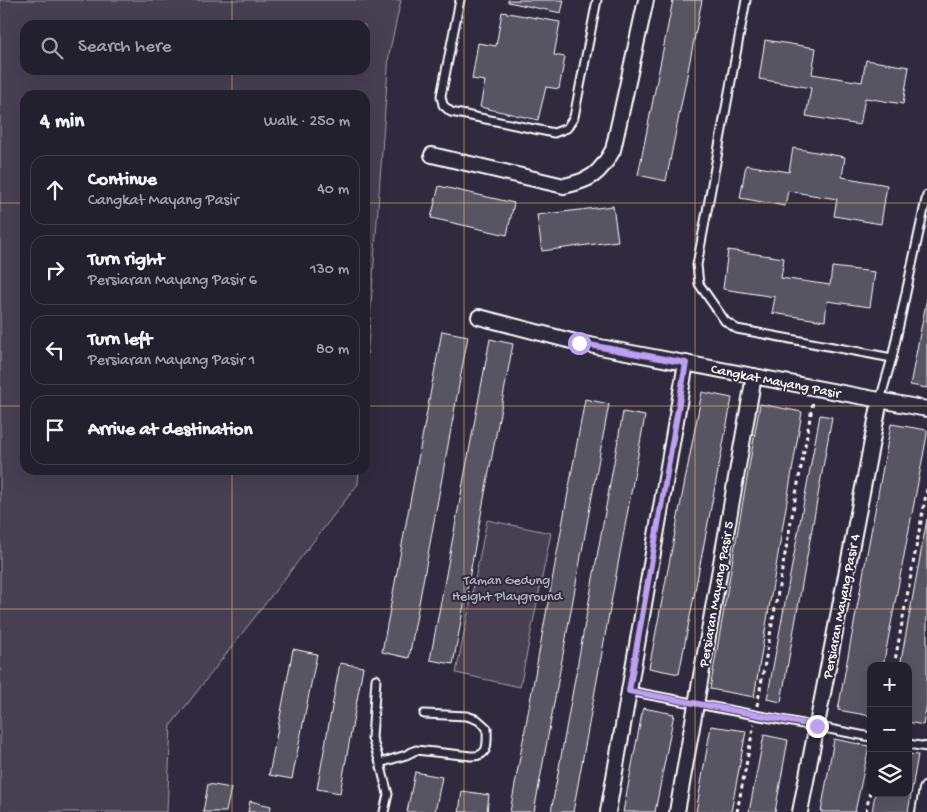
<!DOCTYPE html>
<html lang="en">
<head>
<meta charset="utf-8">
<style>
  body { margin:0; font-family:"Gochi Hand",sans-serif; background:#2b2836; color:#f1f3f6 }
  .controls { position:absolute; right:15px; bottom:15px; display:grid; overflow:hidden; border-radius:10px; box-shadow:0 5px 20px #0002 }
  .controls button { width:45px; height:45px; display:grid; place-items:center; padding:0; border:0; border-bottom:1px solid #403e4a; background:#23202e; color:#f1f3f6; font:25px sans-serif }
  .stop { position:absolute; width:15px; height:15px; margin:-11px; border:4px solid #bca0f2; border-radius:50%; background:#fff }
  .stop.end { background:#bca0f2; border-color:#fff; box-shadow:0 1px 5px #0008 }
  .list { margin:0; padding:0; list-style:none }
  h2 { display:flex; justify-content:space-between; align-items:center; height:65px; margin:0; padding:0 20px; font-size:21px }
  h2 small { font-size:16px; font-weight:400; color:#a3a3aa }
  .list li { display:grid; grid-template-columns:32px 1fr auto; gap:15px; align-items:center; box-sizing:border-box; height:70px; margin:0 10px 10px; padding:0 10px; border:1px solid #403e4a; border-radius:15px }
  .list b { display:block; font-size:19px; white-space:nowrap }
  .list p { margin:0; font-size:16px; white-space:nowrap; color:#a3a3aa }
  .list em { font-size:16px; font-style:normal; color:#a3a3aa }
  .icon { flex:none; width:28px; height:28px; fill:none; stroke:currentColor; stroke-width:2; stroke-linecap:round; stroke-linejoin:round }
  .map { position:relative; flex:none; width:927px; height:812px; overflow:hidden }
  .search { position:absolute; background:#23202e; box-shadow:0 5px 20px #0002; left:20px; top:20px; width:350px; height:55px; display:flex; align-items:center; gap:12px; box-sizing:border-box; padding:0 18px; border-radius:15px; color:#a3a3aa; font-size:19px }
  .panel { position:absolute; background:#23202e; box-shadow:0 5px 20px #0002; left:20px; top:90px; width:350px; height:385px; border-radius:15px }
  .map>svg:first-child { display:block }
  .green { fill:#464152; stroke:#a2a0a8; fill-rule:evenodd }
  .building { fill:#595564; stroke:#fff }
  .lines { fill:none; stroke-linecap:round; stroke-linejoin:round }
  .service-casing { stroke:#fff; stroke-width:11 }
  .minor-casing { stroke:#fff; stroke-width:18 }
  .path { stroke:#fff; stroke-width:3; stroke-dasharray:4 4; stroke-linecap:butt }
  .service { stroke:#2f2a3d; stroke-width:7 }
  .minor { stroke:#2f2a3d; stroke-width:14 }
  .route { stroke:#bca0f2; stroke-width:6 }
  .grid { fill:none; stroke:#ffd166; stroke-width:1; stroke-opacity:0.55 }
  .labels { text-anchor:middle; stroke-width:4; stroke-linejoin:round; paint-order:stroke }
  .street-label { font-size:14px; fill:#fff; stroke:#2f2a3d }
  .park-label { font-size:14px; fill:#b5b3ba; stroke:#2f2a3d }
</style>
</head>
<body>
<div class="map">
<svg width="927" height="812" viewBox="0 0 927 812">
  <rect width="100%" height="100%" fill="#2f2a3d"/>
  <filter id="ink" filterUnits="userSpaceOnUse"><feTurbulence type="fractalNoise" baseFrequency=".02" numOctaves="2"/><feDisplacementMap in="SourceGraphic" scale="10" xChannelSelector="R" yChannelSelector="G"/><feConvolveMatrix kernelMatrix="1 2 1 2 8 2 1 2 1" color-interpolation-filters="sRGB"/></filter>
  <g filter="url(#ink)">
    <!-- green -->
    <g class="green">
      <path d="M0,0h401l-12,54 -24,335v-294h-340v375h334l-1,14 -187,241 -4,87h-167zM25,25h340v45h-340z"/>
      <path d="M487,520l64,13 -31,154 -64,-14z"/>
    </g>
    <!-- building -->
    <g class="building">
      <path d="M508,0h56l-3,13 -53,-11z"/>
      <path d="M673,0h29l-36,181 -28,-6z"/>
      <path d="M502,12l58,10 -6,33 11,2 -6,32 -13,-2 -8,33 -58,-13 5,-26 -13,-2 6,-36 18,3z"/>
      <path d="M765,40l51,8 -4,26 50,8 4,-22 43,7 -6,37 -38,-6 -5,27 -54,-9 5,-28 -52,-9z"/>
      <path d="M793,148l52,9 -3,20 45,8 -6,39 -47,-8 3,-17 -49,-8 -3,15 -45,-8 6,-33 43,7z"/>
      <path d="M439,186l75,17 -7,32 -76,-17z"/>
      <path d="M613,206l5,35 -76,10 -5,-36z"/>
      <path d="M728,250l56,8 -3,20 49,7 2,-18 43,5 -5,35 -43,-6 -2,20 -53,-8 3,-16 -52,-8z"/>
      <path d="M927,298v90l-17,-3z"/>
      <path d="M442,331l26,5 -59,322 -27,-6z"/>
      <path d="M490,339l23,5 -60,320 -23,-4z"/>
      <path d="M702,392l30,6 -53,276 -30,-6z"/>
      <path d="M585,399l24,5 -75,408h-24z"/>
      <path d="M760,404l42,8 -48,285 -44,-8z"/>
      <path d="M623,412l22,4 -72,396h-22z"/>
      <path d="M820,415l12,2 -51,285 -14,-3z"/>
      <path d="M891,424l36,6v5l-44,231h-12v50l-33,-6z"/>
      <path d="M927,519v184l-4,22 -15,-3v-56h-8z"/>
      <path d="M293,649l24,5 -25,125 -23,-4z"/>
      <path d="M340,663l23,4 -23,126 -23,-4z"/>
      <path d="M643,708l31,6 -19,98h-32z"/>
      <path d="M711,726l35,5 -15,81h-35z"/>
      <path d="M764,735l24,5 -13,72h-26z"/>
      <path d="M834,739l35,7 -14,66h-34z"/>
      <path d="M908,754l10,1 -10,57h-36l3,-19h33z"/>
      <path d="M415,772l27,5 -7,35h-28z"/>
      <path d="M208,784l23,4 -5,24h-23z"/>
      <path d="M462,791l27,4 -2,17h-28z"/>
      <path d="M250,801l21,5 -1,6h-22z"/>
    </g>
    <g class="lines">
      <defs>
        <g id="service">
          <path d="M460,0l-19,96 2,9 8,7 103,21 13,-5 7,-11 23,-117"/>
          <path d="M746,0l-49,265 2,19 26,37 12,8 155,29"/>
          <path d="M880,400l12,-42 35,-163"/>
          <path d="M376,679l-4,59 8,25 8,31 -4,18"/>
          <path d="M629,691l242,46"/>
          <path d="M908,744l19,3"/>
          <path d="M380,763l26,-8 10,-5 55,6c19,1 16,-13 16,-28l-9,-8 -11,-4 -43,-2"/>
        </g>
        <g id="minor">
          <path d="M432,155l132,31c27,-6 35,-11 49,-36l33,-150"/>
          <path d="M479,317l100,26 348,66"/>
          <path d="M608,812l78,-449"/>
          <path d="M677,812l77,-436"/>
          <path d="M800,812l80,-412"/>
          <path d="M923,812l4,-23"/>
        </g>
      </defs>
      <!-- service casing -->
      <use href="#service" class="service-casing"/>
      <!-- minor casing -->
      <use href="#minor" class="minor-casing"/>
      <!-- path -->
      <g class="path">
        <path d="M894,666l33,-177"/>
        <path d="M757,706l56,-304"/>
        <path d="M737,812l17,-88"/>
        <path d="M866,812l5,-25"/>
      </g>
      <!-- service -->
      <use href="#service" class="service"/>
      <!-- minor -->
      <use href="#minor" class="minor"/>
    </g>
  </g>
  <g class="lines" filter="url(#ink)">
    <!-- route -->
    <path class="route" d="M579,343l107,20 -57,328 188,35"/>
  </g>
  <!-- grid -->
  <path class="grid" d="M232,0v25M464,0v812M695,0v812M232,70v25M0,203h25M365,203h562M0,406h25M365,406h562M232,470v342M0,609h927"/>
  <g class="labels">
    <!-- street labels -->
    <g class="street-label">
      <text transform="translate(776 380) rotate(11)" y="5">Cangkat Mayang Pasir</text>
      <text transform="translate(715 594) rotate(-80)" y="5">Persiaran Mayang Pasir 5</text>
      <text transform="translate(840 606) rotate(-79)" y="5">Persiaran Mayang Pasir 4</text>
    </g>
    <!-- park labels -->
    <g class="park-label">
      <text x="507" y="584">Taman Gedung<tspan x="507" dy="16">Height Playground</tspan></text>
    </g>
  </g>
</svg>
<div class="controls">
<button>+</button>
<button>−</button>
<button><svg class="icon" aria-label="layers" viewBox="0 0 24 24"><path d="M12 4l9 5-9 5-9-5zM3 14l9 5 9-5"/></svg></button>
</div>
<div class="stop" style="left:579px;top:343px"></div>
<div class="stop end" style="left:817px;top:726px"></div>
<div class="search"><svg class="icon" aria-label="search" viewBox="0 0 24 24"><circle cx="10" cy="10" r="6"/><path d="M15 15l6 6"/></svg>Search here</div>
<section class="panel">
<h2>4 min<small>Walk · 250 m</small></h2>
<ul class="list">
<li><svg class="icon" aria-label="ahead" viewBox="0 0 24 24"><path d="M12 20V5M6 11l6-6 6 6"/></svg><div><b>Continue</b><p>Cangkat Mayang Pasir</p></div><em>40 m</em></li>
<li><svg class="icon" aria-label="right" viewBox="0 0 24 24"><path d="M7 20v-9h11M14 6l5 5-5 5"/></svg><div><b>Turn right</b><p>Persiaran Mayang Pasir 6</p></div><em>130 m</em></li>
<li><svg class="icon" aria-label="left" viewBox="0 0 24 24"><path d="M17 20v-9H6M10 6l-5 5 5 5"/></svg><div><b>Turn left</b><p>Persiaran Mayang Pasir 1</p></div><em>80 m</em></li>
<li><svg class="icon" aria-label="arrive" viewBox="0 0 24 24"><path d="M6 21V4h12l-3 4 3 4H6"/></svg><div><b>Arrive at destination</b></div></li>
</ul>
</section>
</div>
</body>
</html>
